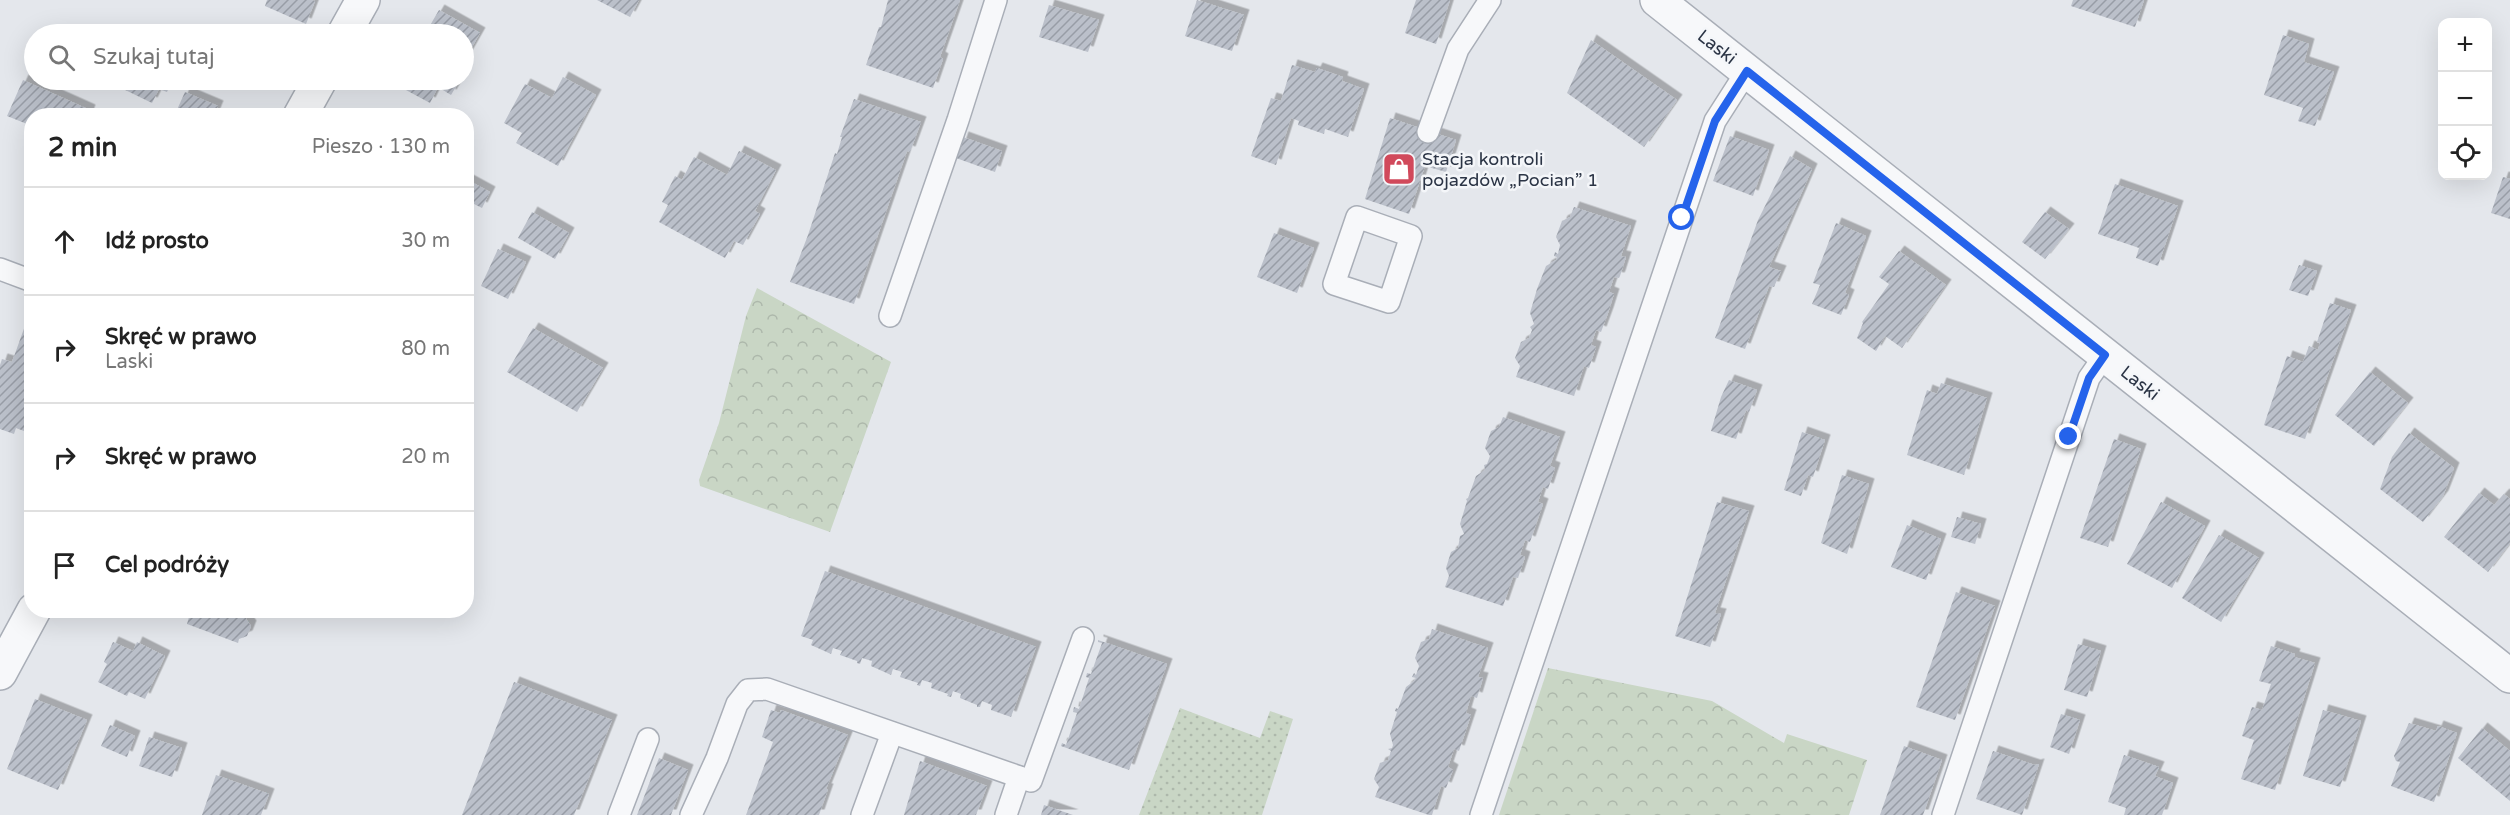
<!DOCTYPE html>
<html lang="pl">
<head>
<meta charset="utf-8">
<style>
  body { margin:0; font-family:"Varela Round",sans-serif; background:#f6f6f6; color:#222 }
  .controls { position:absolute; right:18px; top:18px; display:grid; overflow:hidden; border-radius:12px; box-shadow:0 6px 24px #0002 }
  .controls button { width:54px; height:54px; display:grid; place-items:center; padding:0; border:0; border-bottom:2px solid #e0e0e0; background:#fff; color:#222; font:30px sans-serif }
  .stop { position:absolute; width:18px; height:18px; margin:-14px; border:4px solid #2563eb; border-radius:50%; background:#fff }
  .stop.end { background:#2563eb; border-color:#fff; box-shadow:0 2px 6px #0008 }
  .list { margin:0; padding:0; list-style:none }
  h2 { display:flex; justify-content:space-between; align-items:center; height:78px; margin:0; padding:0 24px; font-size:26px }
  h2 small { font-size:20px; font-weight:400; color:#767676 }
  .list li { display:grid; grid-template-columns:39px 1fr auto; gap:18px; align-items:center; box-sizing:border-box; height:108px; padding:0 24px; border-top:2px solid #e0e0e0 }
  .list b { display:block; font-size:22px; white-space:nowrap }
  .list p { margin:0; font-size:20px; white-space:nowrap; color:#767676 }
  .list em { font-size:20px; font-style:normal; color:#767676 }
  .icon { flex:none; width:33px; height:33px; fill:none; stroke:currentColor; stroke-width:2; stroke-linecap:round; stroke-linejoin:round }
  .map { position:relative; flex:none; width:2510px; height:815px; overflow:hidden }
  .search { position:absolute; background:#fff; box-shadow:0 6px 24px #0002; left:24px; top:24px; width:450px; height:66px; display:flex; align-items:center; gap:15px; box-sizing:border-box; padding:0 21px; border-radius:33px; color:#767676; font-size:22px }
  .panel { position:absolute; background:#fff; box-shadow:0 6px 24px #0002; left:24px; top:108px; width:450px; height:510px; border-radius:24px }
  .map>svg:first-child { display:block }
  .grass { fill:url(#grass-dots) }
  .forest { fill:url(#forest-crowns) }
  .building { fill:url(#building-hatch); filter:url(#shadow) }
  .lines { fill:none; stroke-linecap:round; stroke-linejoin:round }
  .lane-casing { stroke:#a9aeb7; stroke-width:24 }
  .street-casing { stroke:#a9aeb7; stroke-width:36 }
  .lane { stroke:#f7f8fa; stroke-width:21 }
  .street { stroke:#f7f8fa; stroke-width:33 }
  .route { stroke:#2563eb; stroke-width:8 }
  .labels { text-anchor:middle; stroke-width:5; stroke-linejoin:round; paint-order:stroke }
  .street-label { font-size:18px; fill:#2b3445; stroke:#f4f6f9 }
  .poi-label { font-size:18px; fill:#2b3445; stroke:#f4f6f9; text-anchor:start }
</style>
</head>
<body>
<div class="map">
<svg width="2510" height="815" viewBox="0 0 2510 815">
  <defs>
    <pattern id="grass-dots" width="8" height="8" patternUnits="userSpaceOnUse" patternTransform="scale(1.5)"><rect width="8" height="8" fill="#c9d6c5"/><path d="M2 2h.1M6 6h.1" fill="none" stroke="#adb8ab" stroke-width="1.8" stroke-linecap="round"/></pattern>
    <pattern id="forest-crowns" width="20" height="18" patternUnits="userSpaceOnUse" patternTransform="scale(1.5)"><rect width="20" height="18" fill="#c9d6c5"/><path d="M2 6a3 3 0 1 1 6 0M12 15a3 3 0 1 1 6 0" fill="none" stroke="#adb8ab"/></pattern>
    <pattern id="building-hatch" width="6" height="6" patternUnits="userSpaceOnUse" patternTransform="scale(1.5)"><rect width="6" height="6" fill="#bbc0ca"/><path d="M-1 1l2-2M0 6l6-6M5 7l2-2" fill="none" stroke="#989da6"/></pattern>
    <filter id="shadow"><feDropShadow dx="5.5" dy="-5.5" stdDeviation="0" flood-color="#0004"/></filter>
  </defs>
  <rect width="100%" height="100%" fill="#e4e7ec"/>
  <!-- grass -->
  <path class="grass" d="M1180,708l80,30 10,-27 23,8 -31,96h-123z"/>
  <!-- forest -->
  <g class="forest">
    <path d="M757,288l134,74 -61,170 -130,-46 -1,-6 20,-57 27,-107z"/>
    <path d="M1548,668l164,33 72,42 3,-9 80,26 -18,55h-350z"/>
  </g>
  <!-- building -->
  <g class="building">
    <path d="M267,0h45l3,1 -9,23 -41,-18z"/>
    <path d="M597,0h42l-9,17z"/>
    <path d="M888,0h72l-20,57 3,2 -10,29 -67,-23 13,-38h2z"/>
    <path d="M1197,0l47,15 -12,36 -47,-15z"/>
    <path d="M1416,0h34l-14,44 -31,-11z"/>
    <path d="M2073,0h71l-9,27 -64,-21z"/>
    <path d="M1049,5l50,15 -11,32 -49,-15z"/>
    <path d="M439,10l41,23 -16,28 4,2 -4,9v-38h-39z"/>
    <path d="M2283,35l26,9 -5,18 30,10 -19,54 -17,-5 5,-13 -39,-13z"/>
    <path d="M1591,40l86,60 -33,47 -77,-54z"/>
    <path d="M1292,65l23,7 2,-4 26,9 -1,4 22,8 -16,48 -23,-8 -1,5 -26,-9 1,-4 -8,-3 -15,47 -25,-9 20,-58 10,3z"/>
    <path d="M563,77l33,18 -38,71 -42,-23 6,-10 -18,-10 21,-39 27,14z"/>
    <path d="M23,80l67,30 -2,6h-56v10l-25,-10z"/>
    <path d="M122,80h50l-5,12 -8,-3 -7,14 -33,-16z"/>
    <path d="M395,80h65l-9,15 -13,-8 -8,16 -37,-20z"/>
    <path d="M185,92l33,14 -4,10h-31l-7,-4z"/>
    <path d="M854,99l67,23 -11,30 -3,-1 -53,153 -64,-22 18,-47 27,-82 2,1 5,-17h-2z"/>
    <path d="M1390,118l66,22 -10,32 -21,-6 -16,48 -44,-15z"/>
    <path d="M1730,136l39,14 -16,46 -40,-15z"/>
    <path d="M963,137l39,14 -7,21 -39,-14z"/>
    <path d="M739,151l37,19 -21,41 5,3 -17,31 -9,-4 -9,17 -66,-36 9,-17 -6,-3 13,-26 7,4 12,-23 33,18z"/>
    <path d="M1790,156l22,13 -43,98 12,4 -7,16 -5,-1 -24,63 -30,-11 43,-118z"/>
    <path d="M2503,177l7,2v40l-19,-6z"/>
    <path d="M466,179l24,13 -8,16 -16,-8z"/>
    <path d="M2115,184l63,22 -20,60 -22,-8 3,-10 -41,-14z"/>
    <path d="M1574,207l57,19 -10,30 5,1 -6,19 -1,2 -5,-1 -5,15 5,2 -6,19 -7,19 -5,-2 -5,15 5,2 -7,21 -5,-2 -10,30 -58,-19 4,-11 -5,-8 6,-16 8,-4 3,-8 -2,-3 4,-3 -4,-11 7,-24 9,-23 10,-6 1,-3 -3,-1 1,-4 3,2 2,-9 -4,-8 6,-16 8,-4z"/>
    <path d="M532,212l37,21 -14,26 -37,-21z"/>
    <path d="M2045,212l24,17 -24,30 -23,-17z"/>
    <path d="M1836,223l30,13 -21,57 4,2 -8,20 -29,-11 8,-19 -7,-2z"/>
    <path d="M1274,233l40,15 -17,45 -40,-16z"/>
    <path d="M498,249l28,13 -18,37 -27,-13z"/>
    <path d="M1899,251l47,34 -44,63 -17,-12 -9,15 -19,-13 6,-15 -1,-1 27,-38 -10,-7z"/>
    <path d="M2299,265l18,6 -9,25 -19,-6z"/>
    <path d="M2330,303l21,7 -46,129 -41,-14 23,-69 16,6 6,-16 9,4 2,-7 -3,-1z"/>
    <path d="M26,323l6,2v109l-16,-6 -2,6 -14,-5v-64l2,-6 10,3z"/>
    <path d="M533,328l70,40 -26,44 -70,-40z"/>
    <path d="M2370,372l38,31 -34,43 -39,-31z"/>
    <path d="M1729,380l28,10 -8,22 -3,-2 -10,29 -25,-8 10,-34z"/>
    <path d="M1941,383l46,15 -23,77 -57,-20 20,-65 10,4z"/>
    <path d="M1503,417l57,20 -10,29 5,2 -7,21 -5,-2 -5,15 5,2 -13,38 -5,-2 -5,15 5,2 -7,21 -5,-1 -10,29 -58,-19 4,-11 -3,-8 5,-16 7,-4 2,-12 4,-2 -4,-10 7,-23 -1,-2 2,-1 8,-22 9,-6 -1,-5 3,-1 3,-8 -5,-8 6,-17 8,-4z"/>
    <path d="M1802,432l23,8 -12,37 -5,-2 -7,21 -17,-6z"/>
    <path d="M2409,433l45,35 -11,28 -20,26 -43,-33 12,-32z"/>
    <path d="M2114,439l27,10 -33,98 -28,-9z"/>
    <path d="M1842,475l27,9 -22,70 -26,-11z"/>
    <path d="M2479,493l15,12 10,-11 6,5v44l-22,29 -44,-35z"/>
    <path d="M1717,502l32,9 -34,102 6,1 -11,33 -35,-11z"/>
    <path d="M2161,502l44,24 -33,62 -45,-24z"/>
    <path d="M1957,517l24,7 -6,20 -24,-7z"/>
    <path d="M1907,525l34,14 -15,41 -35,-13z"/>
    <path d="M2219,535l40,23 -38,64 -39,-24z"/>
    <path d="M825,571l211,76 -25,70 -20,-7 1,-5 -10,-4 -2,6h-3v-2l-17,-7 1,-4 -8,-3 -2,6 -4,-1 1,-2 -17,-6 1,-5 -10,-3 -2,6 -3,-1 1,-2 -18,-6 2,-5 -9,-3 -2,6 -20,-9 1,-5 -10,-3 -2,6 -3,-1v-2l-17,-6 2,-4 -9,-3 -2,6 -20,-9 2,-5 -12,-4z"/>
    <path d="M1956,592l39,14 -40,114 -39,-13z"/>
    <path d="M191,610h58l-3,9 5,7 -4,10 -8,3 -1,4 -51,-19z"/>
    <path d="M1432,629l56,19 -10,29 5,1 -6,20 -6,-2 -5,17 5,2 -12,36 -5,-2 -6,18 5,3 -7,18 -5,-2 -9,29h-3l-54,-18 4,-10 -5,-8 6,-16 8,-3 3,-9 -3,-2 4,-1 1,-3 -3,-11 7,-22 -2,-1 1,-3 2,1 8,-22 8,-6 2,-3 -4,-1 2,-4 2,2 3,-9 -4,-8 6,-16 8,-3z"/>
    <path d="M1098,640l69,24 -38,106 -68,-24 1,-3 4,2 11,-32 -4,-1 1,-5 5,2 10,-31 -3,-1 1,-4 4,1 11,-31 -4,-1z"/>
    <path d="M113,642l20,9 4,-9 28,14 -20,43 -16,-7 -2,4 -29,-14 9,-18 -3,-2z"/>
    <path d="M2078,644l23,7 -14,46 -23,-7z"/>
    <path d="M2271,646l24,8 -1,3 21,6 -40,127 -34,-11 13,-39 -12,-4 10,-29 10,3 9,-26 -12,-3z"/>
    <path d="M514,682l98,38 -38,95h-112z"/>
    <path d="M35,699l52,21 -29,70 -51,-21z"/>
    <path d="M771,710l9,3 1,-3 67,25 -22,54h2l-9,26h-73l27,-73 -11,-5z"/>
    <path d="M2323,710l38,11 -21,66 -37,-11z"/>
    <path d="M2061,714l19,6 -11,34 -19,-7z"/>
    <path d="M2409,723l27,8 2,-5 19,7 -23,69 -43,-16 9,-24 -4,-1 -2,-5z"/>
    <path d="M110,725l25,11 -8,21 -26,-11z"/>
    <path d="M2482,728l28,23v50l-52,-43z"/>
    <path d="M149,737l33,11 -10,29 -33,-11z"/>
    <path d="M1904,746l38,14 -19,55h-43z"/>
    <path d="M1993,751l42,14 4,-1 -17,51 -46,-16z"/>
    <path d="M2124,755l35,12 -4,9 18,7 -11,32h-38l2,-7 -18,-6z"/>
    <path d="M659,758l29,12 -17,45h-34z"/>
    <path d="M920,761l67,25 -11,29h-72z"/>
    <path d="M216,775l53,19 -8,21h-59z"/>
    <path d="M1044,805l29,10h-32z"/>
  </g>
  <g class="lines">
    <defs>
      <g id="lane">
        <path d="M1428,132l30,-83 32,-49"/>
        <path d="M1357,217l54,19 -22,66 -55,-18z"/>
        <path d="M0,269l32,12"/>
        <path d="M890,316l68,-196 38,-120"/>
        <path d="M619,815l29,-76"/>
        <path d="M691,815l26,-57 20,-54 11,-14 19,-1 264,92 52,-143"/>
        <path d="M862,815l30,-82"/>
        <path d="M1006,815l13,-38"/>
        <path d="M1481,815l234,-694 32,-50"/>
        <path d="M1943,815l146,-437 16,-23"/>
      </g>
      <g id="street">
        <path d="M1657,0l853,676"/>
        <path d="M344,34l19,-34"/>
        <path d="M300,116l20,-36"/>
        <path d="M0,673l34,-63"/>
      </g>
    </defs>
    <!-- lane casing -->
    <use href="#lane" class="lane-casing"/>
    <!-- street casing -->
    <use href="#street" class="street-casing"/>
    <!-- lane -->
    <use href="#lane" class="lane"/>
    <!-- street -->
    <use href="#street" class="street"/>
  </g>
  <g class="lines">
    <!-- route -->
    <path class="route" d="M1682,218l33,-97 32,-50 358,284 -16,23 -20,59"/>
  </g>
  <!-- icons -->
  <defs>
    <symbol id="shop-square" viewBox="-11 -11 22 22"><rect x="-9" y="-9" width="18" height="18" rx="4" fill="#d1495b" stroke="#f4f6f9"/><path d="M-5-2.5h2.3a2.7 3.5 0 0 1 5.4 0H5L5.5 6h-11ZM-1.5-2.5h3a1.5 2.3 0 0 0-3 0Z" fill="#fff"/></symbol>
  </defs>
  <g fill-rule="evenodd">
    <use href="#shop-square" x="1380" y="150" width="38" height="38"/>
  </g>
  <g class="labels">
    <!-- street labels -->
    <g class="street-label">
      <text transform="translate(1717 47) rotate(38)" y="6">Laski</text>
      <text transform="translate(2140 383) rotate(38)" y="6">Laski</text>
    </g>
    <!-- poi labels -->
    <g class="poi-label">
      <text x="1422" y="165">Stacja kontroli<tspan x="1422" dy="21">pojazdów „Pocian” 1</tspan></text>
    </g>
  </g>
</svg>
<div class="controls">
<button>+</button>
<button>−</button>
<button><svg class="icon" aria-label="locate" viewBox="0 0 24 24"><circle cx="12" cy="12" r="6"/><path d="M12 2v4M12 18v4M2 12h4M18 12h4"/></svg></button>
</div>
<div class="stop" style="left:1682px;top:218px"></div>
<div class="stop end" style="left:2069px;top:437px"></div>
<div class="search"><svg class="icon" aria-label="search" viewBox="0 0 24 24"><circle cx="10" cy="10" r="6"/><path d="M15 15l6 6"/></svg>Szukaj tutaj</div>
<section class="panel">
<h2>2 min<small>Pieszo · 130 m</small></h2>
<ul class="list">
<li><svg class="icon" aria-label="ahead" viewBox="0 0 24 24"><path d="M12 20V5M6 11l6-6 6 6"/></svg><div><b>Idź prosto</b></div><em>30 m</em></li>
<li><svg class="icon" aria-label="right" viewBox="0 0 24 24"><path d="M7 20v-9h11M14 6l5 5-5 5"/></svg><div><b>Skręć w prawo</b><p>Laski</p></div><em>80 m</em></li>
<li><svg class="icon" aria-label="right" viewBox="0 0 24 24"><path d="M7 20v-9h11M14 6l5 5-5 5"/></svg><div><b>Skręć w prawo</b></div><em>20 m</em></li>
<li><svg class="icon" aria-label="arrive" viewBox="0 0 24 24"><path d="M6 21V4h12l-3 4 3 4H6"/></svg><div><b>Cel podróży</b></div></li>
</ul>
</section>
</div>
</body>
</html>
